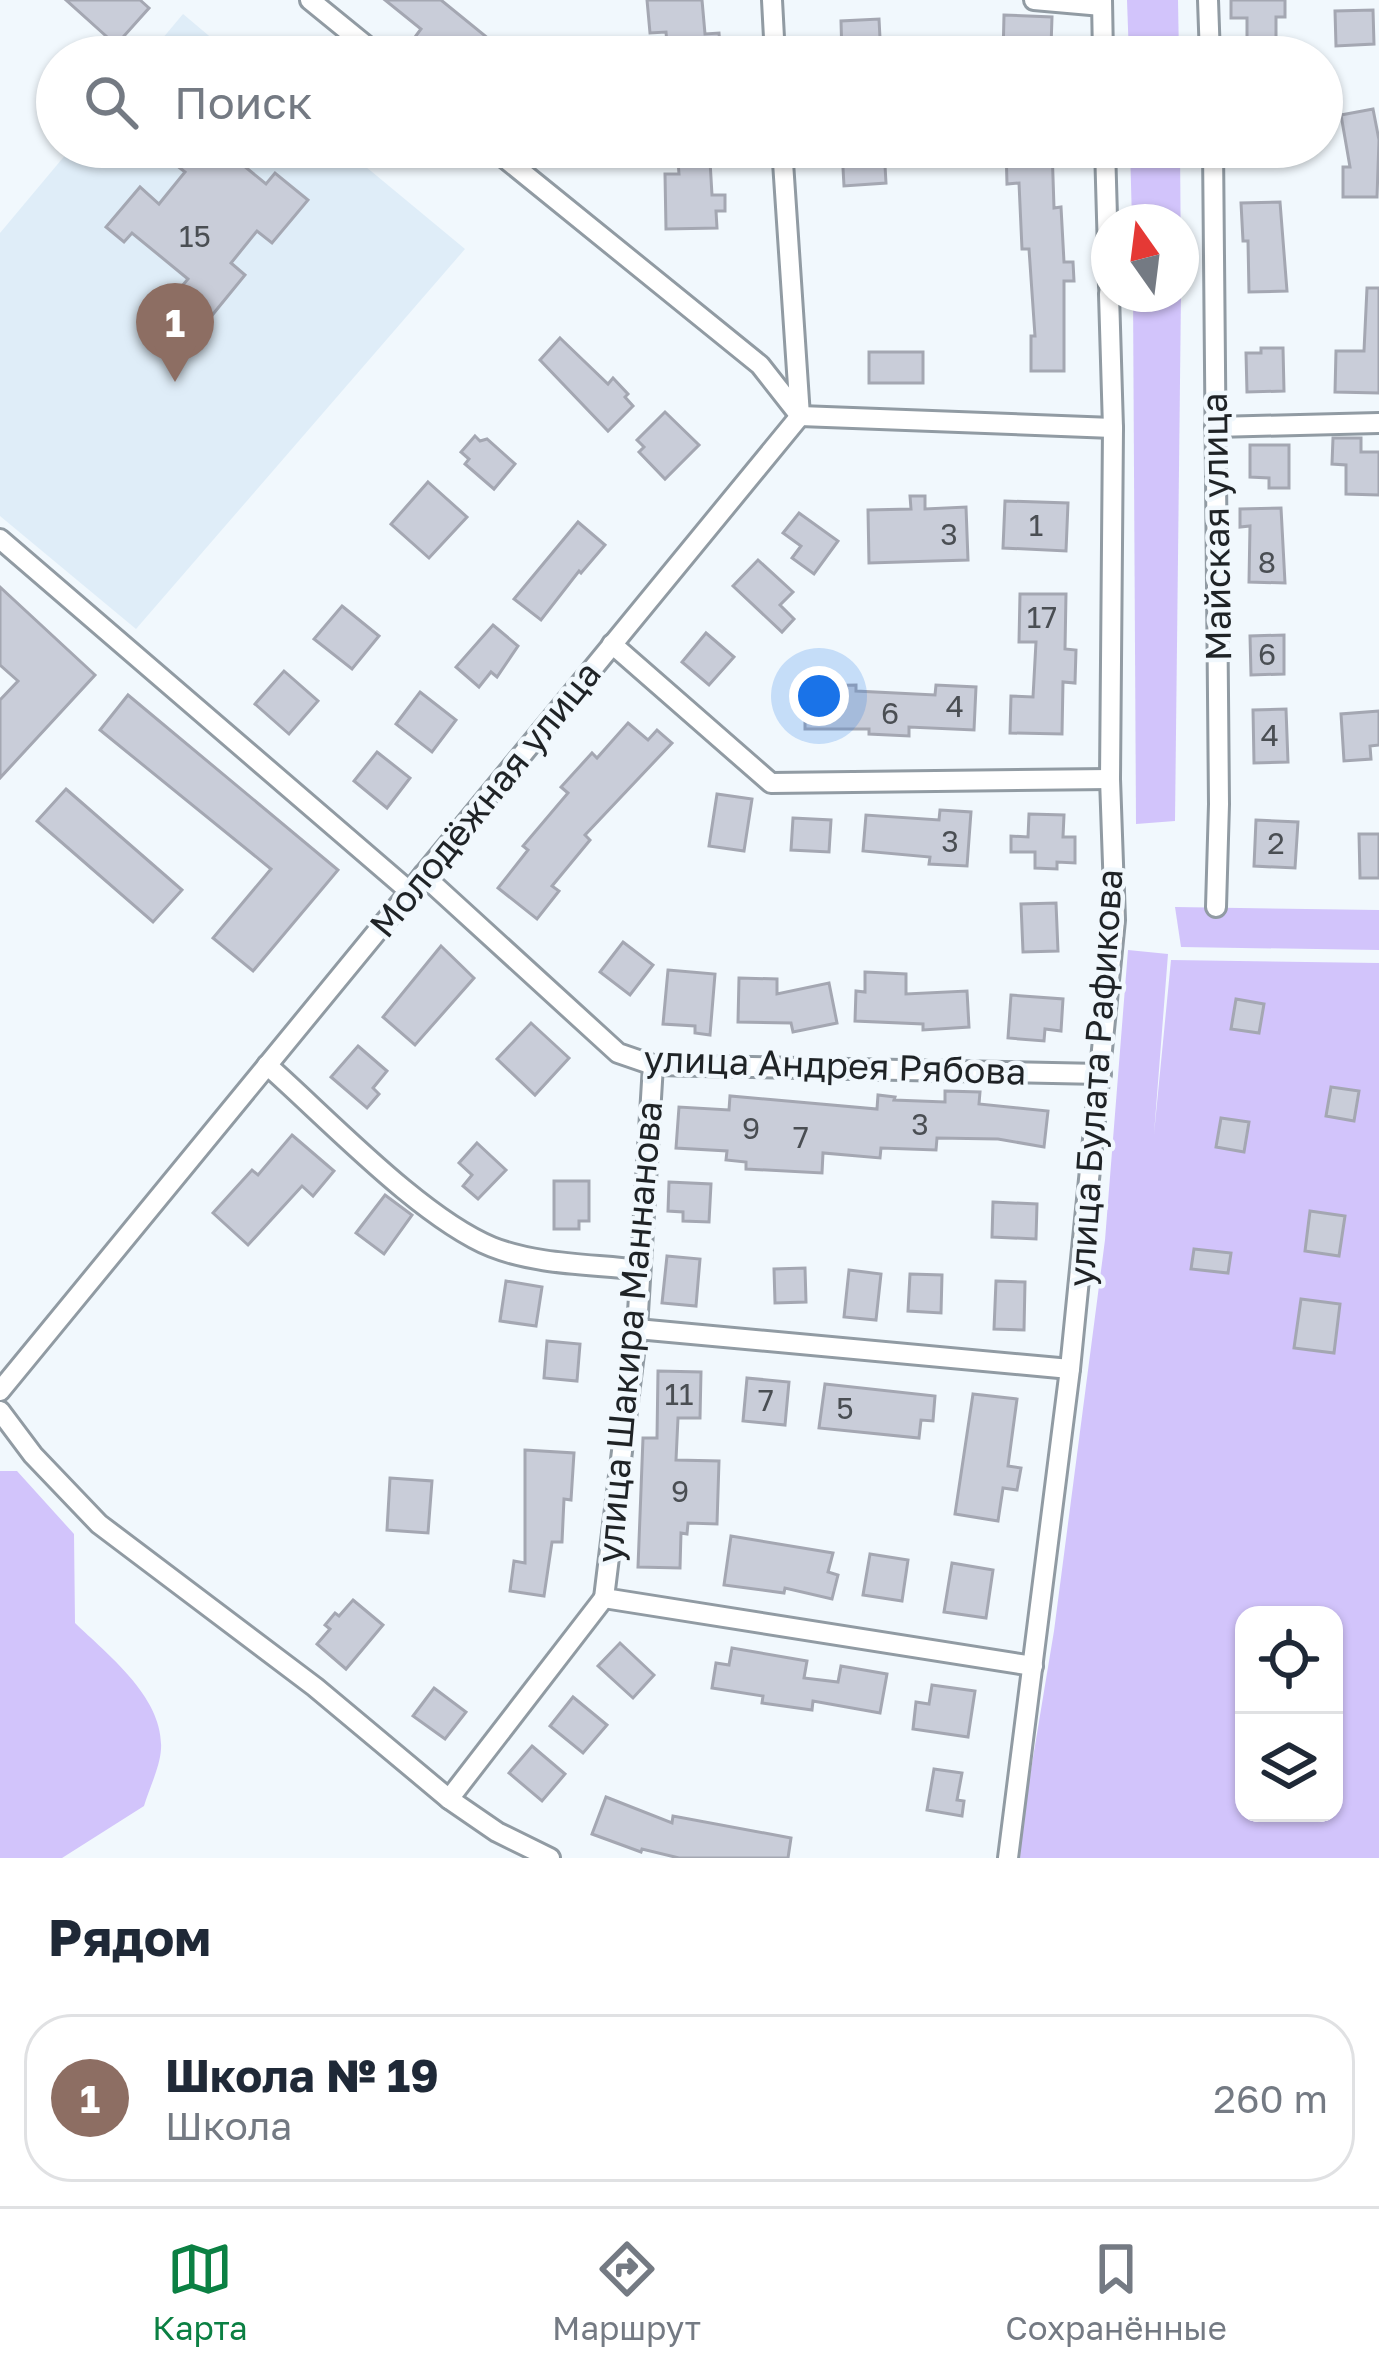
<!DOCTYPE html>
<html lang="ru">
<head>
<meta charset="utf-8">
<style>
  body { margin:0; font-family:"Golos Text",sans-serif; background:#f6f6f7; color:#1f2937 }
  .controls { position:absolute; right:36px; bottom:36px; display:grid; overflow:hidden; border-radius:24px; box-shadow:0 3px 9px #0004 }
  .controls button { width:108px; height:108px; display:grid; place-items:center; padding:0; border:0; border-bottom:3px solid #e0e1e3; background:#fff; color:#1f2937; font:60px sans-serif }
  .compass { position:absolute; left:1091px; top:204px; width:108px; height:108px; border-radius:50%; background:#fff; box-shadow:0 3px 9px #0004; rotate:346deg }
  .you { position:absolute; left:819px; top:696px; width:42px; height:42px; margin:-30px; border:9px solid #fff; border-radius:50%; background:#1a73e8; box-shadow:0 0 0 18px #1a73e833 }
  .badge { display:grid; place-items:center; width:78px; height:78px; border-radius:50%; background:#0b8043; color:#fff; font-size:39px; font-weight:700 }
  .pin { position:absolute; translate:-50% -99px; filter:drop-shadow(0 3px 6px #0008) }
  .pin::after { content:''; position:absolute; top:63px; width:42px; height:36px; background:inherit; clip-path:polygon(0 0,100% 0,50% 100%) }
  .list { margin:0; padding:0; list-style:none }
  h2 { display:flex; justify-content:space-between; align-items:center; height:156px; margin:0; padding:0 48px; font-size:51px }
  h2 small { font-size:39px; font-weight:400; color:#747a83 }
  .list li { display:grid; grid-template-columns:78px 1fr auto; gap:36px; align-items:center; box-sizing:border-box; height:168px; margin:0 24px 24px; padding:0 24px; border:3px solid #e0e1e3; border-radius:48px }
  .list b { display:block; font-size:45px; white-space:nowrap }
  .list p { margin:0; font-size:39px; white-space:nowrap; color:#747a83 }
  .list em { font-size:39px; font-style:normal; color:#747a83 }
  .icon { flex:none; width:66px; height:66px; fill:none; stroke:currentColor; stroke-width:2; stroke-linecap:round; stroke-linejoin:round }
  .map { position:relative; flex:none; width:1379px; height:1858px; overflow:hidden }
  .search { position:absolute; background:#fff; box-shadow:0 3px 9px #0004; left:36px; right:36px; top:36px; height:132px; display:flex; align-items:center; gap:30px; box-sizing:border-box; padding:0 42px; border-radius:66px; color:#747a83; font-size:45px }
  .sheet { height:348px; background:#fff }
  nav { display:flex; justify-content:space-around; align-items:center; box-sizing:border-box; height:168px; border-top:3px solid #e0e1e3; background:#fff; font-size:33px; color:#747a83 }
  nav a { display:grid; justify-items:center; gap:6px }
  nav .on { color:#0b8043 }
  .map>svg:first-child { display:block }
  .built { fill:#dfedf8 }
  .green { fill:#d2c4fb; fill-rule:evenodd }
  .building { fill:#c9cdd9; stroke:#a4a7b2; stroke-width:3 }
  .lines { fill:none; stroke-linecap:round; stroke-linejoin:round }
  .street-casing { stroke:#919ba3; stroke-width:24 }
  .street { stroke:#fff; stroke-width:18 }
  .labels { text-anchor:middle; stroke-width:9; stroke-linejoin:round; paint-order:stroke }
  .number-label { font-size:30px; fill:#4a4e53 }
  .street-label { font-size:36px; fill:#1f2326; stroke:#f1f8fd }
</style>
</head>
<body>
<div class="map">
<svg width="1379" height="1858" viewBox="0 0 1379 1858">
  <rect width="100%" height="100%" fill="#f1f8fd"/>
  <!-- built -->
  <g class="built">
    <path d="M183,14l51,43h-87z"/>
    <path d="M72,147h270l123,102 -329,380 -136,-113v-283z"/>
  </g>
  <!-- green -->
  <g class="green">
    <path d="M1127,0h51l1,57h-50z"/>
    <path d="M1130,147h50l1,123v-48h-49z"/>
    <path d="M1133,294h48l-6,527 -39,3z"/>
    <path d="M1175,907l204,3v40l-198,-3z"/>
    <path d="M1128,950l40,4 -14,180 17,-174 208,3v895h-359l2,-34 32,-193 51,-391zM1244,1615h90v198h-90z"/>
    <path d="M0,1471h17l57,63 1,89c33,32 89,75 86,126 -1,18 -12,40 -17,57l-82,52h-62z"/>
  </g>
  <!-- building -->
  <g class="building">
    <path d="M66,0h74l9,8 -33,37z"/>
    <path d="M385,0h56l70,57h-71l-25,-20 6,-8z"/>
    <path d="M647,0h55l3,34 14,-1 2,24h-53l-2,-25 -16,1z"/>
    <path d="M1231,0h54v17h-9v40h-29v-39h-16z"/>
    <path d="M1373,10l1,34 -38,2 -1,-35z"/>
    <path d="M1004,15l48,2 -1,30 -19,-1v11h-29z"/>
    <path d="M879,19l2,38h-39l-1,-36z"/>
    <path d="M1373,109l6,31 -2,57h-34v-30h7l-9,-52z"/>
    <path d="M174,147h47l45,37 9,-11 33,27 -36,43 -15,-12 -26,32 14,12 -36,44 -32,-27 11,-13 -56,-46 -8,9 -18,-15 34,-40 19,17 26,-32 -19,-15z"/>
    <path d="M677,147h38l1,14h-6l2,34h13v16h-9l1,17 -51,1 -1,-55h14z"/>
    <path d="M1006,147h46l2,61 7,-1 3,55h9l1,19h-10v90h-33v-35h4l-6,-87h-7l-3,-66 -12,1z"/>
    <path d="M884,148l2,35 -42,3 -2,-36z"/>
    <path d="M1280,202l7,89 -38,1 -1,-51h-5l-2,-38z"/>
    <path d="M1367,288h12v105l-44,-1 1,-41h28z"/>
    <path d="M560,338l48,46 5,-6 15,16 -3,3 8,9 -25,25 -68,-71z"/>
    <path d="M1261,348h22l1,43 -37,1 -1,-39h15z"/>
    <rect x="869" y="352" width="54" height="31"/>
    <path d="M665,412l34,33 -34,34 -26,-27 5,-5 -7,-7z"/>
    <path d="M475,436l5,5 7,-2 28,25 -21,25 -29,-25 4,-5 -8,-7z"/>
    <path d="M1333,438h28v14h18v43l-33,-1v-29l-14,-1z"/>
    <path d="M1250,445h39v43h-20v-10l-19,-1z"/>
    <path d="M428,482l39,35 -38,41 -38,-34z"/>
    <path d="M910,496h15v13l41,-2 2,53 -99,3 -1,-53 43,-1z"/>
    <path d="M1005,501l63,2 -2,48 -63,-3z"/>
    <path d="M1281,508l4,75 -36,-1 1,-56 -10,1v-18z"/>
    <path d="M799,513l39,28 -24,33 -22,-16 9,-12 -18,-13z"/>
    <path d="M578,522l27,23 -24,28 -2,-2 -38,49 -27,-21z"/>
    <path d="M758,560l35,32 -13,13 14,14 -12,13 -49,-46z"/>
    <path d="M0,587l95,88 -95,103v-78l18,-19 -18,-16z"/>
    <path d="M1020,594h46l-1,55 11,1 -1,33 -12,-1 -1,52 -52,-1 1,-37 22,1 3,-55h-17z"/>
    <path d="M342,606l37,30 -27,33 -38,-30z"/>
    <path d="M493,625l25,21 -21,31 -6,-5 -12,15 -23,-20z"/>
    <path d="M706,633l28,24 -25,28 -27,-23z"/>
    <path d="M1284,635v39l-33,1 -1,-39z"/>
    <path d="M284,671l34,30 -29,33 -34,-30z"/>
    <path d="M856,685v6l79,4 1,-10 40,2 -2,43 -65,-3v9l-40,-2v-5h-64v-43z"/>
    <path d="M420,692l36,28 -24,32 -36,-28z"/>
    <path d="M128,695l210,175 -85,101 -40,-33 58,-69 -171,-139z"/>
    <path d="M1286,709l2,53 -34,1 -1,-53z"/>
    <path d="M1379,711v34l-9,1 1,13 -27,2 -3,-47z"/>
    <path d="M628,723l20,17 9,-10 15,13 -87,92 5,5 -38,46 7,5 -22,28 -39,-31 30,-38 -5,-4 45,-53 -7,-6 31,-34 5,5z"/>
    <path d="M377,752l33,26 -23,30 -33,-27z"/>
    <path d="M66,789l116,101 -29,32 -116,-101z"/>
    <path d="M717,794l35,5 -8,52 -35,-5z"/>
    <path d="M940,810l31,2 -4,54 -38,-2 1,-7 -67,-6 3,-36 73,5z"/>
    <path d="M1029,814l35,1 -1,22h12v26l-18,-1v7l-22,-1v-16h-24v-16l17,1z"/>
    <path d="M793,818l38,2 -2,32 -38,-2z"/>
    <path d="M1256,820l42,2 -3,46 -41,-2z"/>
    <path d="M1359,834h20v44h-19z"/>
    <path d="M1056,903l2,48 -35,1 -2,-48z"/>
    <path d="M623,942l30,23 -23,30 -30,-23z"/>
    <path d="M441,946l33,32 -59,67 -32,-28z"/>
    <path d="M668,970l47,4 -5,61 -15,-2v-7l-32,-2z"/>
    <path d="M865,972l41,2v20l61,-3 2,36 -46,3v-6l-68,-3 1,-30 9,1z"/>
    <path d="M739,978l38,1v15l52,-11 8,40 -44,9 -2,-9 -53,-1z"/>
    <path d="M1011,995l52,4 -2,32 -16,-2 -1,12 -36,-3z"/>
    <path d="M1236,999l28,5 -5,29 -28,-4z"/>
    <path d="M531,1023l38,35 -34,37 -38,-36z"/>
    <path d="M358,1046l29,25 -14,17 6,6 -12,14 -36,-31z"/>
    <path d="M1331,1087l28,4 -5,30 -28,-5z"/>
    <path d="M945,1091l35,1 -1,12 69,7 -4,36 -46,-8 -61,-1 -1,12 -55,-2 -1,10 -57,-5 -1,20 -76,-4v-7l-20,-2 1,-9 -51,-3 3,-41 50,3 1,-14 147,13 1,-14 17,2 -1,3 51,2z"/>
    <path d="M1221,1118l28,4 -5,30 -28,-5z"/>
    <path d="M292,1135l42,36 -21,25 -11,-10 -54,59 -35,-32 39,-43 6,5z"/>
    <path d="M477,1143l29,27 -28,29 -15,-13 9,-11 -13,-12z"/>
    <path d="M554,1181h35v40h-10v8h-25z"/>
    <path d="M669,1182l42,2 -2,38 -26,-1v-9l-15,-1z"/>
    <path d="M385,1195l27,20 -28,39 -28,-21z"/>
    <path d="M993,1202l44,2 -1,35 -44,-2z"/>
    <path d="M1310,1211l35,5 -6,40 -34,-5z"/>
    <path d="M1194,1249l37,4 -3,20 -37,-4z"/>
    <path d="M667,1256l33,3 -4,47 -34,-3z"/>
    <path d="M805,1268l1,34 -31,1 -1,-34z"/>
    <path d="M849,1270l32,4 -5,46 -32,-3z"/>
    <path d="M910,1274l32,1 -1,38 -33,-2z"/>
    <path d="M506,1281l36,6 -6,39 -36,-5z"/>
    <path d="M996,1281l29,1 -1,48 -30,-1z"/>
    <path d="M1301,1299l39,5 -6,49 -40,-5z"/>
    <path d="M547,1341l33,3 -3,37 -33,-3z"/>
    <path d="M658,1371l43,1 -1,46h-22l-2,42 43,1 -2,63 -29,-1 -1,11 -6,-1 -1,35 -42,-1 5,-129h14z"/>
    <path d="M747,1378l42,4 -4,43 -42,-4z"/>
    <path d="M825,1384l110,12 -2,25 -12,-1 -2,18 -100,-10z"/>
    <path d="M973,1394l44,5 -9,67 13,2 -4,22 -14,-2 -5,33 -43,-7z"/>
    <path d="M525,1450l49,3 -3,47 -7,-1 -2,43h-10l-8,54 -34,-5 4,-30 11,2z"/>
    <path d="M390,1478l42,3 -4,52 -41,-3z"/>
    <path d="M731,1536l102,17 -5,19 10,3 -6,24 -47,-11 -1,5 -60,-8z"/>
    <path d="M870,1554l38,6 -6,41 -39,-6z"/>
    <path d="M952,1563l41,7 -7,48 -42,-6z"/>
    <path d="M353,1600l30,25 -37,44 -29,-25 13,-15 -5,-4 10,-12 4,3z"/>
    <path d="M620,1643l34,32 -21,23 -35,-32z"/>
    <path d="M732,1648l75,13 -3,17 34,4 3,-16 46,8 -7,39 -67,-12 -1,9 -50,-7 1,-7 -51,-8 4,-25 13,2z"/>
    <path d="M932,1685l43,6 -7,46 -55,-8 3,-27 13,2z"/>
    <path d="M434,1688l32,24 -21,27 -32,-23z"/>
    <path d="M573,1697l34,28 -24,28 -33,-27z"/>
    <path d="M532,1746l33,28 -23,27 -33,-28z"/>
    <path d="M934,1769l28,4 -5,27 7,1 -2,15 -35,-6z"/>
    <path d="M606,1797l66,26 1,-7 118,22 -3,20h-109l-37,-9 -1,3 -49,-18z"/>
  </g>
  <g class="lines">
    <defs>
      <g id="street">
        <path d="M310,0l70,57"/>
        <path d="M772,0l3,57"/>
        <path d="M1034,0l68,6"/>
        <path d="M1102,0l1,57"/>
        <path d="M1208,0l2,57"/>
        <path d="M491,147l269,218 40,51 313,12"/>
        <path d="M1105,147l4,140"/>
        <path d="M1213,147l6,657 -3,103"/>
        <path d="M1215,427l164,-4"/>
        <path d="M0,539l409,352"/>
        <path d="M612,644l159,139 339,-4"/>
        <path d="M423,875l195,178 35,12 448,9"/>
        <path d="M267,1065c60,53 154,153 225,182 45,18 101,17 148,23"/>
        <path d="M653,1065l-16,264 -33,269 429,68"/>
        <path d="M637,1329l433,40"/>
        <path d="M0,1391l800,-975 -18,-269"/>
        <path d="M0,1411l33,44 66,69 216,163 134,112 48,33 53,26"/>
        <path d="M449,1799l155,-201"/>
        <path d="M1008,1858l62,-489 45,-449 -5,-141 3,-351 -4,-134"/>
      </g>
    </defs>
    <!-- street casing -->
    <use href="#street" class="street-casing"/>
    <!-- street -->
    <use href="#street" class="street"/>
  </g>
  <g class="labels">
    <!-- number labels -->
    <g class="number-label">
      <text x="195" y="247">15</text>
      <text x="1036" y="536">1</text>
      <text x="949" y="545">3</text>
      <text x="1267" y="573">8</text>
      <text x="1042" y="628">17</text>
      <text x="1267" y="665">6</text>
      <text x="955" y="717">4</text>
      <text x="890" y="724">6</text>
      <text x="1270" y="746">4</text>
      <text x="950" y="852">3</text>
      <text x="1276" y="854">2</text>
      <text x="920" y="1135">3</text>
      <text x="751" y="1139">9</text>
      <text x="801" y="1148">7</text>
      <text x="679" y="1405">11</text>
      <text x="766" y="1411">7</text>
      <text x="845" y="1419">5</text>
      <text x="680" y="1502">9</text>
    </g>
    <!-- street labels -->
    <g class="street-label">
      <text transform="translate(1216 527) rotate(-91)" y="13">Майская улица</text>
      <text transform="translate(485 799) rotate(-51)" y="13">Молодёжная улица</text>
      <text transform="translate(835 1065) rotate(2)" y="13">улица Андрея Рябова</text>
      <text transform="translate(1095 1078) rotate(-86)" y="13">улица Булата Рафикова</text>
      <text transform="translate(629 1332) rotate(-85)" y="13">улица Шакира Маннанова</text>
    </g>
  </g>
</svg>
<div class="controls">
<button><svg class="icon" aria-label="locate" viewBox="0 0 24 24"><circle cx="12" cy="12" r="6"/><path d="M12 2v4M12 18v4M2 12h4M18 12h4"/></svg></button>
<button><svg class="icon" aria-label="layers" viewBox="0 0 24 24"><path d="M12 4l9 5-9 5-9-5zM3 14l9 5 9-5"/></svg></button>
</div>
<svg class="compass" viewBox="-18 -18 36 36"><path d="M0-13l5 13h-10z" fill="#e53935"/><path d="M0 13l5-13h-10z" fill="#747a83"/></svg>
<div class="you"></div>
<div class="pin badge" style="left:175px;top:382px;background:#8d6e63">1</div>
<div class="search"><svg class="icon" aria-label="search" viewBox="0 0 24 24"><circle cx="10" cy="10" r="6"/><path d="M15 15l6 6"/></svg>Поиск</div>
</div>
<section class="sheet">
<h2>Рядом<small></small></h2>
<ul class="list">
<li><span class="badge" style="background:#8d6e63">1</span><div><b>Школа № 19</b><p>Школа</p></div><em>260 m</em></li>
</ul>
</section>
<nav>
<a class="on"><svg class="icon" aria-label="map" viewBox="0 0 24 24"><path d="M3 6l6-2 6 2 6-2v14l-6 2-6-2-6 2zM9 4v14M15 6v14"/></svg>Карта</a>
<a><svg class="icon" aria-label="directions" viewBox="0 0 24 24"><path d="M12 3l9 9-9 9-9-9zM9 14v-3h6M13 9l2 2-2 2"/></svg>Маршрут</a>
<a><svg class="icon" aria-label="saved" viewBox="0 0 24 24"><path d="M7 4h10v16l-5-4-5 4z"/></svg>Сохранённые</a>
</nav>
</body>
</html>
